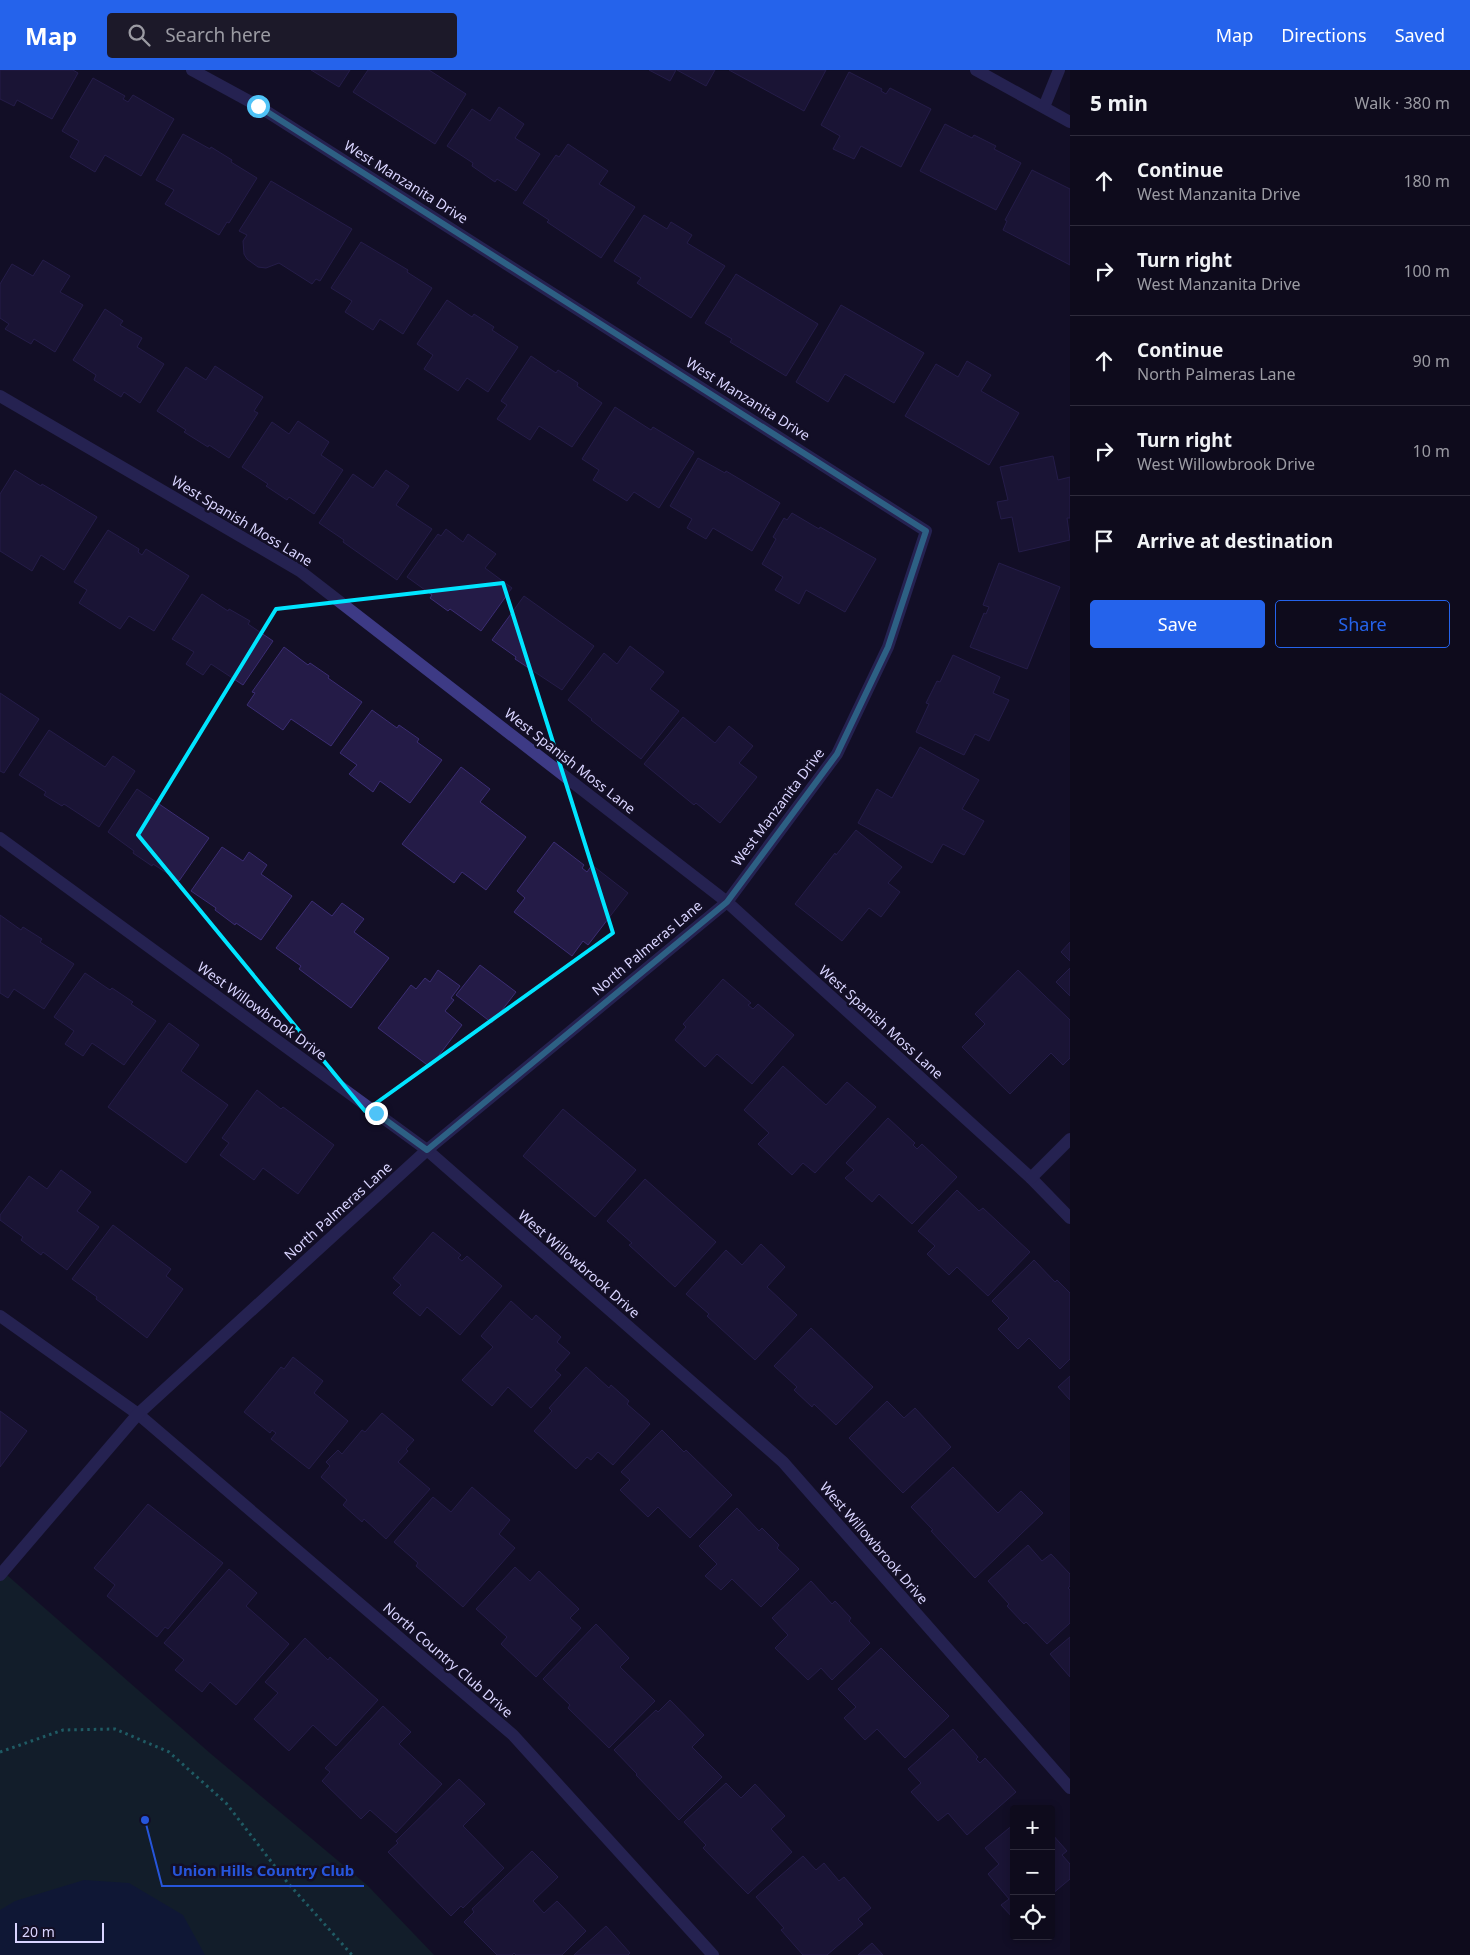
<!DOCTYPE html>
<html lang="en">
<head>
<meta charset="utf-8">
<style>
  body { margin:0; font-family:"Noto Sans",sans-serif; background:#1c1929; color:#f1f3f6 }
  .controls { position:absolute; right:15px; bottom:15px; display:grid; overflow:hidden; border-radius:5px; box-shadow:0 2px 8px #0003 }
  .controls button { width:45px; height:45px; display:grid; place-items:center; padding:0; border:0; border-bottom:1px solid #2e2b3b; background:#0e0b1c; color:#f1f3f6; font:25px sans-serif }
  .scale { position:absolute; left:15px; bottom:12px; width:89px; box-sizing:border-box; padding-left:5px; border:2px solid #d9d4ff; border-top:0; font-size:14px; line-height:18px; white-space:nowrap; color:#d9d4ff; -webkit-text-stroke:4px #130f26; paint-order:stroke }
  .stop { position:absolute; width:15px; height:15px; margin:-11px; border:4px solid #4fc3f7; border-radius:50%; background:#fff }
  .stop.end { background:#4fc3f7; border-color:#fff; box-shadow:0 1px 5px #0008 }
  .list { margin:0; padding:0; list-style:none }
  h2 { display:flex; justify-content:space-between; align-items:center; height:65px; margin:0; padding:0 20px; font-size:21px }
  h2 small { font-size:16px; font-weight:400; color:#9b9ba3 }
  .list li { display:grid; grid-template-columns:32px 1fr auto; gap:15px; align-items:center; box-sizing:border-box; height:90px; padding:0 20px; border-top:1px solid #2e2b3b }
  .list b { display:block; font-size:19px; white-space:nowrap }
  .list p { margin:0; font-size:16px; white-space:nowrap; color:#9b9ba3 }
  .list em { font-size:16px; font-style:normal; color:#9b9ba3 }
  .actions { display:flex; gap:10px; padding:15px 20px }
  .actions a { flex:1; padding:11px 0; border:1px solid #2563eb; border-radius:5px; text-align:center; font-size:18px; color:#2563eb }
  .actions .main { background:#2563eb; color:#fff }
  .icon { flex:none; width:28px; height:28px; fill:none; stroke:currentColor; stroke-width:2; stroke-linecap:round; stroke-linejoin:round }
  .map { position:relative; flex:none; width:1070px; height:1885px; overflow:hidden }
  header { display:flex; align-items:center; gap:30px; box-sizing:border-box; height:70px; padding:0 25px; background:#2563eb; color:#fff }
  header strong { font-size:24px }
  nav { display:flex; gap:28px; margin-inline-start:auto; font-size:18px }
  .search { width:350px; height:45px; background:#1c1929; display:flex; align-items:center; gap:12px; box-sizing:border-box; padding:0 18px; border-radius:5px; color:#9b9ba3; font-size:19px }
  main { display:flex }
  aside { flex:1; background:#0e0b1c }
  .map>svg:first-child { display:block }
  .green { fill:#12302f }
  .water { fill:#0c2248 }
  .building { fill:#241b47; stroke:#3b2d73 }
  .lines { fill:none; stroke-linecap:round; stroke-linejoin:round }
  .path { stroke:#2fb8b0; stroke-width:3; stroke-dasharray:2.5 4; stroke-linecap:butt }
  .minor { stroke:#3d3a85; stroke-width:12 }
  .route { stroke:#4fc3f7; stroke-width:6 }
  .marked { fill:none; stroke:#00e5ff; stroke-width:4; stroke-linejoin:round }
  .labels { text-anchor:middle; stroke-width:5; stroke-linejoin:round; paint-order:stroke }
  .street-label { font-size:14px; fill:#d9d4ff; stroke:#130f26 }
  .leader { fill:none; stroke:#2655da; stroke-width:2 }
  .callout-dot { fill:#2655da; stroke:#130f26; stroke-width:2 }
  .callout-label { font-size:15px; text-anchor:middle; font-weight:bold; fill:#2655da; stroke:#130f26; stroke-width:5; stroke-linejoin:round; paint-order:stroke }
</style>
</head>
<body>
<header>
<strong>Map</strong>
<div class="search"><svg class="icon" aria-label="search" viewBox="0 0 24 24"><circle cx="10" cy="10" r="6"/><path d="M15 15l6 6"/></svg>Search here</div>
<nav><a>Map</a><a>Directions</a><a>Saved</a></nav>
</header>
<main>
<div class="map">
<svg width="1070" height="1885" viewBox="0 0 1070 1885">
  <rect width="100%" height="100%" fill="#130f26"/>
  <!-- green -->
  <path class="green" d="M0,1499l211,185 157,132 66,69h-434z"/>
  <!-- water -->
  <path class="water" d="M84,1810l45,3 54,32 22,40h-205v-45l15,-9z"/>
  <!-- building -->
  <g class="building">
    <path d="M0,0h73l5,3 -26,46 -35,-19 -3,6 -14,-7z"/>
    <path d="M311,0h39l-11,17z"/>
    <path d="M368,0h61l37,24 -31,50 -82,-52z"/>
    <path d="M649,0h27l-6,11z"/>
    <path d="M677,0h38l-9,16z"/>
    <path d="M729,0h97l-22,41z"/>
    <path d="M849,2l33,17 -1,2 5,3 4,-6 41,21 -30,58 -40,-21 -7,13 -21,-10 7,-13 -19,-11z"/>
    <path d="M93,8l32,18 -2,3 5,3 5,-7 41,24 -33,57 -36,-21 -10,17 -25,-15 9,-16 -17,-10z"/>
    <path d="M499,37l25,17 -9,14 25,16 -24,37 -19,-12 -2,3 -23,-16 1,-3 -26,-17 25,-37 18,12z"/>
    <path d="M945,54l27,14 2,-3 22,11 -2,3 27,14 -25,47 -76,-39z"/>
    <path d="M183,64l27,15 1,-2 21,13 -1,2 26,16 -28,45 -2,-1 -8,13 -54,-31 9,-14 -18,-10z"/>
    <path d="M568,74l40,27 -9,13 36,23 -34,51 -54,-36 2,-2 -26,-17 33,-48 3,2z"/>
    <path d="M1032,100l38,19v76l-67,-35 4,-9 -2,-1z"/>
    <path d="M271,111l81,48 -32,52 -4,-2 -4,5 -33,-21 -13,5 -8,-1 -11,-8 -3,-5 -1,-13 4,-6 -8,-4z"/>
    <path d="M644,145l23,14 4,-7 21,13 -5,8 38,23 -34,52 -54,-35 4,-5 -27,-17z"/>
    <path d="M361,172l47,28 -1,2 25,16 -29,46 -23,-15 -7,11 -28,-18 7,-11 -21,-13z"/>
    <path d="M43,190l27,16 -10,16 23,13 -28,47 -21,-13 -3,5 -26,-15 4,-5 -9,-6v-34l12,-20 21,12z"/>
    <path d="M736,204l82,50 -32,52 -56,-34 2,-3 -27,-16z"/>
    <path d="M447,230l25,17 2,-3 20,13 -2,3 26,17 -30,45 -21,-14 -9,13 -34,-22 9,-14 -16,-11z"/>
    <path d="M841,235l83,48 -30,50 -49,-29 -17,28 -32,-20z"/>
    <path d="M105,239l18,12 -3,4 22,13 -5,9 27,17 -24,39 -16,-11 -3,5 -27,-17 2,-5 -23,-15z"/>
    <path d="M531,286l25,17 2,-3 20,13 -1,3 25,17 -30,44 -33,-21 -9,14 -33,-21 10,-14 -6,-4z"/>
    <path d="M967,291l24,14 -10,16 38,22 -30,52 -84,-49 31,-52 22,13z"/>
    <path d="M215,296l48,31 -9,14 4,2 -29,45 -20,-13 -1,2 -24,-15 2,-2 -29,-19 29,-44 20,13z"/>
    <path d="M615,337l36,23 2,-3 41,25 -35,56 -25,-16 -7,9 -34,-21 6,-10 -17,-11z"/>
    <path d="M298,351l31,21 -8,13 22,15 -29,44 -25,-17 -2,3 -21,-14 2,-2 -26,-17 30,-45 17,12z"/>
    <path d="M1053,386l5,24 12,-3v41h-3l3,22 -51,12 -7,-35 -11,2 -4,-17 11,-2 -8,-33z"/>
    <path d="M698,388l27,15 1,-2 54,32 -28,48 -39,-23 -7,11 -19,-11 5,-9 -22,-13z"/>
    <path d="M15,400l26,16 1,-2 55,33 -33,53 -23,-15 -9,16 -32,-20v-57z"/>
    <path d="M386,400l23,16 -13,19 36,24 -35,51 -54,-38 1,-2 -25,-17 34,-49 20,14z"/>
    <path d="M792,443l27,16 1,-2 56,32 -31,53 -39,-22 -7,14 -24,-14 8,-13 -21,-13 14,-25 -3,-2 11,-19 3,2z"/>
    <path d="M446,459l17,13 5,-8 28,20 -11,14 27,20 -31,43 -31,-22 -2,2 -18,-13 2,-3 -25,-18 31,-43 3,2z"/>
    <path d="M108,460l31,19 -1,3 4,3 4,-6 43,27 -35,55 -25,-15 -9,13 -41,-26 8,-13 -13,-8z"/>
    <path d="M999,493l61,24 -33,82 -57,-22 14,-34 2,1 3,-7 -6,-2z"/>
    <path d="M202,524l26,17 1,-2 21,12 -2,3 25,17 -30,44 -32,-21 -8,11 -17,-11 8,-12 -22,-13z"/>
    <path d="M524,526l70,50 -32,44 -47,-31 1,-2 -24,-17z"/>
    <path d="M630,576l34,26 -14,17 29,22 -38,48 -50,-39 1,-1 -24,-19 36,-47 13,11z"/>
    <path d="M284,577l24,18 2,-2 19,13 -1,2 34,24 -31,44 -40,-27 -8,11 -36,-25 8,-12 -3,-1z"/>
    <path d="M953,585l47,22 -7,16 16,7 -20,41 -14,-7 -11,21 -48,-23 13,-28 -3,-1 11,-22 3,1z"/>
    <path d="M0,623l39,26 -35,54 -4,-2z"/>
    <path d="M372,640l25,18 2,-3 20,14 -2,3 25,18 -32,43 -30,-22 -7,11 -24,-18 8,-9 -17,-12z"/>
    <path d="M683,647l32,26 14,-17 24,20 -14,17 18,14 -37,46 -24,-20 -2,2 -50,-41z"/>
    <path d="M49,660l56,37 8,-11 22,15 -36,56 -35,-23 -2,2 -18,-11 2,-3 -27,-17z"/>
    <path d="M920,677l59,33 -17,29 22,12 -20,34 -21,-11 -11,19 -74,-40 19,-34 15,9z"/>
    <path d="M461,697l29,22 -10,13 46,35 -40,53 -24,-18 -8,11 -52,-39z"/>
    <path d="M137,719l72,49 -30,43 -26,-17 -1,2 -19,-13 1,-2 -26,-19z"/>
    <path d="M856,760l46,37 -14,16 12,9 -19,25 -12,-9 -27,33 -47,-37 40,-51 1,2z"/>
    <path d="M554,772l30,23 -2,3 5,4 5,-7 36,28 -40,52 -5,-4 -11,15 -58,-44 11,-14 -8,-7z"/>
    <path d="M222,777l21,14 6,-9 18,13 -6,9 31,22 -31,44 -25,-17 -1,2 -20,-15 1,-2 -25,-17z"/>
    <path d="M312,831l20,15 10,-13 22,16 -10,13 35,26 -38,50 -52,-39 2,-3 -25,-18z"/>
    <path d="M0,845l21,15 2,-3 19,12 -2,3 34,22 -30,45 -30,-20 -6,9 -8,-5z"/>
    <path d="M1070,872v19l-9,-9z"/>
    <path d="M480,895l36,27 -24,31 -36,-28z"/>
    <path d="M1070,898v28l-14,-14z"/>
    <path d="M438,900l22,16 -9,12 3,2 -9,11 17,14 -32,42 -52,-39 33,-43 5,4 9,-11 5,4z"/>
    <path d="M1018,900l52,50v38l-7,7 -12,-12 -41,41 -48,-47 23,-23 -10,-10z"/>
    <path d="M85,903l25,17 2,-2 21,14 -2,2 25,17 -32,44 -32,-22 -9,13 -18,-12 9,-13 -20,-14z"/>
    <path d="M723,909l28,24 -3,2 5,4 5,-5 36,31 -42,49 -35,-30 -12,13 -30,-27 11,-13 -3,-3z"/>
    <path d="M169,953l30,22 -18,26 47,34 -42,58 -78,-56z"/>
    <path d="M783,996l43,39 21,-23 29,25 -61,66 -12,-10 -11,12 -34,-31 11,-11 -25,-23z"/>
    <path d="M257,1020l24,19 2,-2 51,38 -36,49 -35,-26 -9,12 -34,-25 9,-12 -7,-5z"/>
    <path d="M563,1039l73,61 -41,47 -72,-61z"/>
    <path d="M888,1048l27,25 -2,2 4,4 5,-5 35,33 -45,47 -33,-30 -7,8 -27,-24 9,-8 -8,-7z"/>
    <path d="M61,1100l30,22 -14,19 22,16 -32,43 -24,-18 -2,3 -20,-15 2,-3 -23,-17v-5l29,-39 18,13z"/>
    <path d="M645,1109l71,63 -41,45 -46,-42 3,-2 -25,-22z"/>
    <path d="M957,1120l22,21 4,-3 47,44 -42,44 -31,-29 -8,8 -22,-21 8,-8 -17,-15z"/>
    <path d="M113,1155l58,44 -5,7 17,13 -36,49 -51,-39 1,-2 -25,-18z"/>
    <path d="M433,1162l28,23 -3,3 4,3 5,-5 35,30 -42,49 -33,-28 -7,9 -27,-23 8,-8 -8,-7z"/>
    <path d="M761,1174l24,23 -18,20 30,28 -42,45 -48,-44 2,-2 -23,-20 40,-44 16,15z"/>
    <path d="M1034,1190l21,22 2,-2 13,13v66l-10,10 -31,-31 -11,11 -20,-20 11,-11 -17,-17z"/>
    <path d="M511,1231l21,19 4,-5 25,22 -4,5 13,11 -15,17 6,5 -30,33 -23,-21 -16,19 -30,-26 31,-33 -12,-11z"/>
    <path d="M811,1258l62,59 -37,38 -22,-21 -2,3 -18,-17 3,-3 -23,-21z"/>
    <path d="M293,1287l30,24 -9,12 34,28 -39,48 -38,-30 5,-6 -4,-3 -2,3 -26,-21 37,-45 3,2z"/>
    <path d="M586,1297l23,21 2,-3 18,16 -2,3 23,20 -37,41 -15,-13 -7,8 -4,-3 -11,12 -42,-38 18,-20 -3,-3z"/>
    <path d="M1070,1306v24l-12,-13z"/>
    <path d="M887,1331l17,17 11,-10 36,39 -48,46 -54,-55z"/>
    <path d="M0,1341l27,20 -27,36z"/>
    <path d="M382,1343l32,27 -8,9 2,2 -10,11 32,27 -44,50 -22,-20 -2,3 -19,-17 4,-5 -26,-23 9,-11 -4,-4 12,-12 4,4 20,-24 3,2z"/>
    <path d="M662,1360l22,22 2,-2 46,45 -42,43 -32,-31 -10,10 -28,-27 10,-10 -9,-8z"/>
    <path d="M953,1397l45,46 23,-22 22,22 -68,65 -44,-47 2,-1 -22,-23z"/>
    <path d="M472,1417l38,33 -11,14 16,14 -52,59 -47,-41 2,-3 -24,-21 39,-45 18,15z"/>
    <path d="M148,1434l75,59 -55,66 -3,-2 -8,10 -50,-41 8,-11 -21,-17z"/>
    <path d="M737,1438l22,23 3,-3 17,17 -2,3 22,21 -38,38 -29,-28 -11,11 -16,-14 12,-12 -18,-18z"/>
    <path d="M1028,1475l14,16 9,-7 19,20v12l-2,2 2,2v33l-23,21 -21,-22 -2,2 -17,-18 2,-2 -21,-23z"/>
    <path d="M515,1497l15,14 9,-10 40,38 -9,9 11,10 -45,49 -35,-33 6,-7 -31,-28z"/>
    <path d="M229,1499l28,24 -11,13 43,38 -53,61 -26,-23 -8,10 -27,-22 9,-10 -20,-17z"/>
    <path d="M811,1511l21,23 3,-3 16,17 -2,3 21,22 -38,37 -11,-12 -13,12 -33,-32 13,-13 -16,-17z"/>
    <path d="M596,1554l33,34 -9,9 35,34 -46,47 -41,-40 2,-3 -27,-26z"/>
    <path d="M1070,1567v40l-20,-23z"/>
    <path d="M305,1568l23,22 2,-3 48,43 -42,46 -23,-21 -24,26 -35,-32 24,-26 -13,-11z"/>
    <path d="M881,1578l68,68 -44,42 -28,-29 -12,11 -21,-22 12,-11 -18,-18z"/>
    <path d="M670,1630l34,35 -12,12 30,30 -43,43 -43,-45 1,-1 -23,-24 42,-40 2,2z"/>
    <path d="M383,1636l28,26 -12,12 43,40 -46,49 -26,-23 -9,9 -39,-38 8,-9 -5,-4z"/>
    <path d="M953,1659l25,28 -2,2 4,4 5,-5 31,34 -49,43 -19,-22 -10,8 -27,-29 10,-9 -13,-14z"/>
    <path d="M459,1709l26,25 -22,22 41,42 -41,40 -2,-2 -10,10 -63,-64 10,-9 -2,-2z"/>
    <path d="M726,1713l15,15 14,-14 30,32 -14,13 21,23 -44,42 -45,-46 3,-3 -22,-23z"/>
    <path d="M1014,1754v95l-13,-14 8,-6 -21,-25 11,-10 -14,-16z"/>
    <path d="M1052,1764l15,17 -5,4 8,9v15l-19,16z"/>
    <path d="M532,1781l26,26 -25,24 11,12 13,-12 29,30 -24,24h-46l-2,-2 -2,2h-15l-33,-33 10,-10 -2,-3z"/>
    <path d="M803,1786l13,14 8,-7 15,18 5,-4 27,31 -13,11 5,5 -36,31h-24l-22,-25 3,-2 -28,-31z"/>
    <path d="M606,1856l24,27 -2,2h-54z"/>
    <path d="M872,1873l11,12h-25z"/>
  </g>
  <g class="lines">
    <!-- path -->
    <path class="path" d="M0,1682l63,-22 52,-1 54,23 57,51 61,79 65,73"/>
    <!-- minor -->
    <g class="minor">
      <path d="M976,0l94,52"/>
      <path d="M1044,37l15,-37"/>
      <path d="M0,326l300,175 427,331 304,276 39,40"/>
      <path d="M0,768l427,312 356,312 287,326"/>
      <path d="M1031,1108l39,-39"/>
      <path d="M0,1246l138,98 375,321 200,220"/>
      <path d="M0,1505l138,-161 289,-264 300,-248 110,-148 51,-107 38,-116 -668,-425 -66,-36"/>
    </g>
  </g>
  <g class="lines">
    <!-- route -->
    <path class="route" d="M258,36l668,425 -38,116 -51,107 -110,148 -300,248 -51,-37"/>
  </g>
  <!-- marked area -->
  <path d="M0 0H1070V1885H0ZM503,513l110,350 -248,178 -227,-276 138,-226z" fill="#130f26" fill-opacity=".55" fill-rule="evenodd"/>
  <path class="marked" d="M503,513l110,350 -248,178 -227,-276 138,-226z"/>
  <g class="labels">
    <!-- street labels -->
    <g class="street-label">
      <text transform="translate(406 112) rotate(32)" y="5">West Manzanita Drive</text>
      <text transform="translate(748 329) rotate(32)" y="5">West Manzanita Drive</text>
      <text transform="translate(242 451) rotate(31)" y="5">West Spanish Moss Lane</text>
      <text transform="translate(570 691) rotate(38)" y="5">West Spanish Moss Lane</text>
      <text transform="translate(778 737) rotate(-53)" y="5">West Manzanita Drive</text>
      <text transform="translate(647 878) rotate(-40)" y="5">North Palmeras Lane</text>
      <text transform="translate(262 941) rotate(36)" y="5">West Willowbrook Drive</text>
      <text transform="translate(881 952) rotate(42)" y="5">West Spanish Moss Lane</text>
      <text transform="translate(338 1141) rotate(-42)" y="5">North Palmeras Lane</text>
      <text transform="translate(579 1194) rotate(41)" y="5">West Willowbrook Drive</text>
      <text transform="translate(874 1473) rotate(49)" y="5">West Willowbrook Drive</text>
      <text transform="translate(448 1590) rotate(41)" y="5">North Country Club Drive</text>
    </g>
  </g>
  <!-- callouts -->
  <path class="leader" d="M145 1750L162 1816H364"/>
  <circle class="callout-dot" cx="145" cy="1750" r="5"/>
  <g class="callout-label">
    <text x="263" y="1806">Union Hills Country Club</text>
  </g>
</svg>
<div class="controls">
<button>+</button>
<button>−</button>
<button><svg class="icon" aria-label="locate" viewBox="0 0 24 24"><circle cx="12" cy="12" r="6"/><path d="M12 2v4M12 18v4M2 12h4M18 12h4"/></svg></button>
</div>
<div class="scale">20 m</div>
<div class="stop" style="left:258px;top:36px"></div>
<div class="stop end" style="left:376px;top:1043px"></div>
</div>
<aside>
<h2>5 min<small>Walk · 380 m</small></h2>
<ul class="list">
<li><svg class="icon" aria-label="ahead" viewBox="0 0 24 24"><path d="M12 20V5M6 11l6-6 6 6"/></svg><div><b>Continue</b><p>West Manzanita Drive</p></div><em>180 m</em></li>
<li><svg class="icon" aria-label="right" viewBox="0 0 24 24"><path d="M7 20v-9h11M14 6l5 5-5 5"/></svg><div><b>Turn right</b><p>West Manzanita Drive</p></div><em>100 m</em></li>
<li><svg class="icon" aria-label="ahead" viewBox="0 0 24 24"><path d="M12 20V5M6 11l6-6 6 6"/></svg><div><b>Continue</b><p>North Palmeras Lane</p></div><em>90 m</em></li>
<li><svg class="icon" aria-label="right" viewBox="0 0 24 24"><path d="M7 20v-9h11M14 6l5 5-5 5"/></svg><div><b>Turn right</b><p>West Willowbrook Drive</p></div><em>10 m</em></li>
<li><svg class="icon" aria-label="arrive" viewBox="0 0 24 24"><path d="M6 21V4h12l-3 4 3 4H6"/></svg><div><b>Arrive at destination</b></div></li>
</ul>
<div class="actions"><a class="main">Save</a><a>Share</a></div>
</aside>
</main>
</body>
</html>
